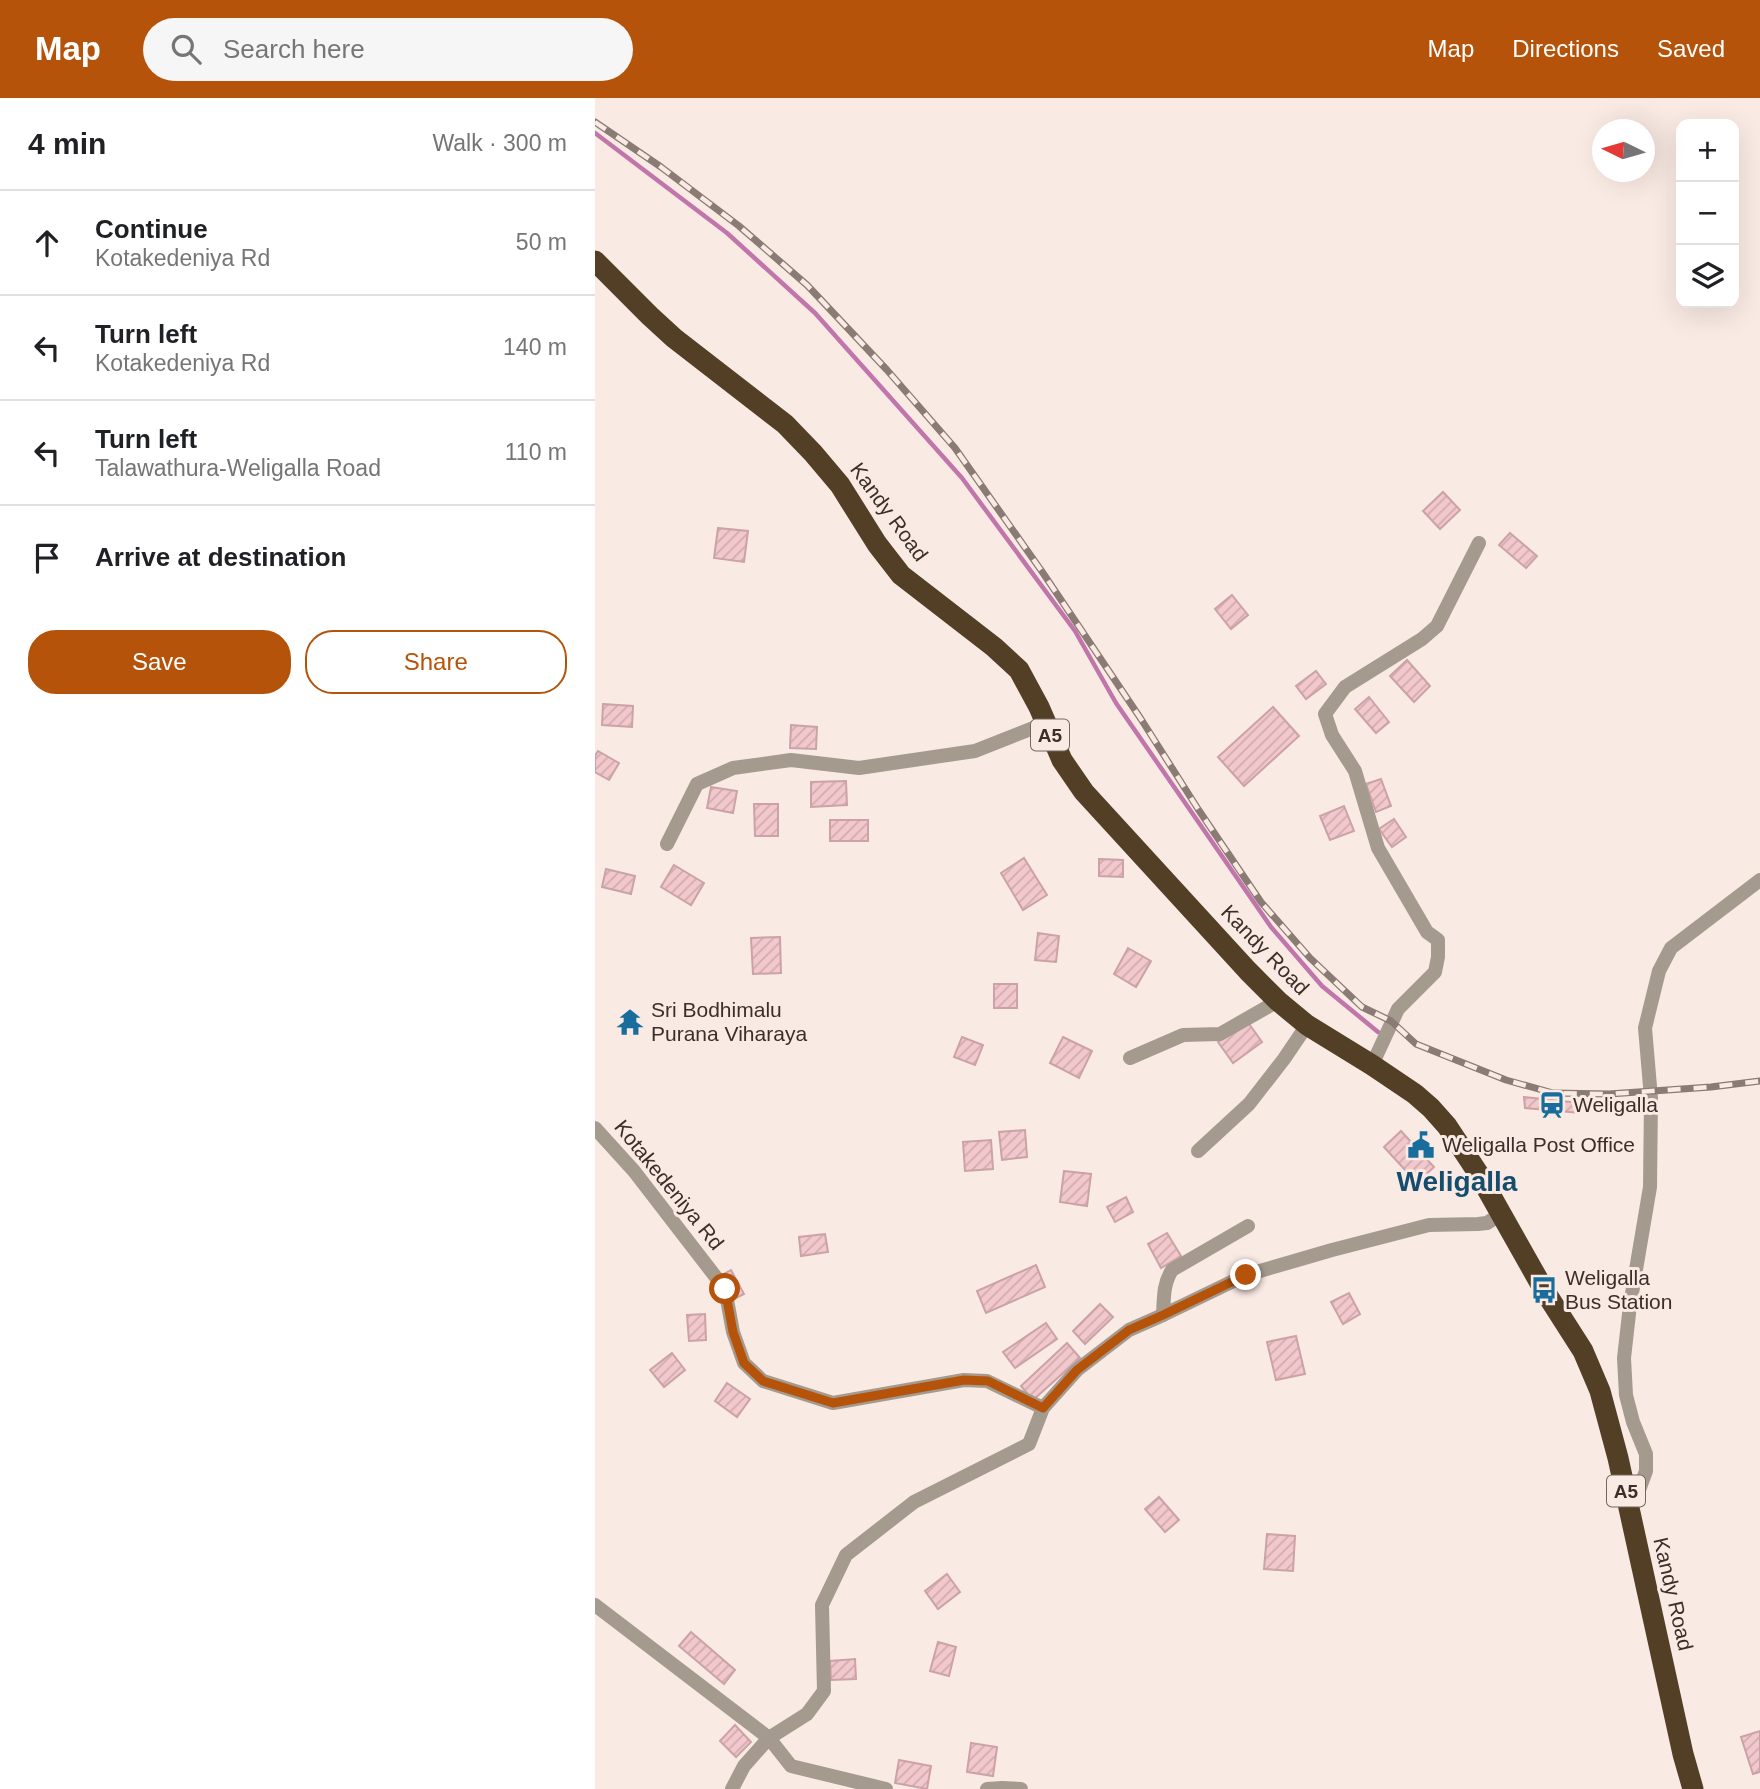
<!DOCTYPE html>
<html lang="en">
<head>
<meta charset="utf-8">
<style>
  body { margin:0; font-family:Helvetica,sans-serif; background:#f6f6f6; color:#202124 }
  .controls { position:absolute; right:21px; top:21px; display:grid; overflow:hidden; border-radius:14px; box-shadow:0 7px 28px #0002 }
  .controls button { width:63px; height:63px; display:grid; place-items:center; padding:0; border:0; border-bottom:2px solid #e0e0e0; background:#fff; color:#202124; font:35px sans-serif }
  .compass { position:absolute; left:997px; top:21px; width:63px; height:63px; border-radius:50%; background:#fff; box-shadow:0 7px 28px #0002; rotate:275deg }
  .stop { position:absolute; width:21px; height:21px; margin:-16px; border:5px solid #b45309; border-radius:50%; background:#fff }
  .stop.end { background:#b45309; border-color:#fff; box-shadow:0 2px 7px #0008 }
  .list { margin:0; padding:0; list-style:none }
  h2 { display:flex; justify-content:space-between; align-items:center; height:91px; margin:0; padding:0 28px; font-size:30px }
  h2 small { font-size:23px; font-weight:400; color:#757577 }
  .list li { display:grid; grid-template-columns:46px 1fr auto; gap:21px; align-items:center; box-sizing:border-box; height:105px; padding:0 28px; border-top:2px solid #e0e0e0 }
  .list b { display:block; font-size:26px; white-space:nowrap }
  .list p { margin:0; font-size:23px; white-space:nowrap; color:#757577 }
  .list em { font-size:23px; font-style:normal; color:#757577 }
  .actions { display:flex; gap:14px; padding:21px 28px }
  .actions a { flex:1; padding:16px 0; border:2px solid #b45309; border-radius:28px; text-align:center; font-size:24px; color:#b45309 }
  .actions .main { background:#b45309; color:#fff }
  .icon { flex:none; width:38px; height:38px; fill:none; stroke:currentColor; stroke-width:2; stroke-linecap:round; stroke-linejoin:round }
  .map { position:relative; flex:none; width:1165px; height:1691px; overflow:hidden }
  header { display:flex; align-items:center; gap:42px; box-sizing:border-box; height:98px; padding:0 35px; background:#b45309; color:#fff }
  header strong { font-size:33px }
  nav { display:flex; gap:38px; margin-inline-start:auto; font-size:24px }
  .search { width:490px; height:63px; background:#f6f6f6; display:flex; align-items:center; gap:18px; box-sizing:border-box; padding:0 24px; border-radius:38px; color:#757577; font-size:26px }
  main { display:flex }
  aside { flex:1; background:#fff }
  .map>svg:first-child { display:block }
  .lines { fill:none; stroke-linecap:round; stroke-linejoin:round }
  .stream { stroke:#c075ab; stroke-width:4.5 }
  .building { fill:url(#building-hatch); stroke:#cba2a7; stroke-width:2 }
  .minor { stroke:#a49b8e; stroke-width:14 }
  .highway { stroke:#523f25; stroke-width:21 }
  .rail-casing { stroke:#8a7b75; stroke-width:7 }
  .rail { stroke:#faeae4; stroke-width:4.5; stroke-dasharray:13; stroke-linecap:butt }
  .route { stroke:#b45309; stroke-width:9 }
  .labels { text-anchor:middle; stroke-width:6; stroke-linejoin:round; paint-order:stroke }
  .shield { fill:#faeae4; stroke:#756660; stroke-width:2 }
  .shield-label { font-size:19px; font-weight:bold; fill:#3c2e28 }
  .street-label { font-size:21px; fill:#3c2e28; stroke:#faeae4 }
  .poi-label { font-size:21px; fill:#3c2e28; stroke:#faeae4; text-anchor:start }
  .district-label { font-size:28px; font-weight:bold; fill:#164d6f; stroke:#faeae4 }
</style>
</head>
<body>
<header>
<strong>Map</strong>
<div class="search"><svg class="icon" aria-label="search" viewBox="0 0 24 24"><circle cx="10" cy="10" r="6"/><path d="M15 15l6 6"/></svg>Search here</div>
<nav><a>Map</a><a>Directions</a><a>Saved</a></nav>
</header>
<main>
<aside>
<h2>4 min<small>Walk · 300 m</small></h2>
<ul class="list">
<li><svg class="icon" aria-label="ahead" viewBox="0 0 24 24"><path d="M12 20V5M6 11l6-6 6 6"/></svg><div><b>Continue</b><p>Kotakedeniya Rd</p></div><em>50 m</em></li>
<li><svg class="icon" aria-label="left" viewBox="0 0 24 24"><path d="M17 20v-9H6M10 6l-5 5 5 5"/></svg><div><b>Turn left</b><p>Kotakedeniya Rd</p></div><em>140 m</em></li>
<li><svg class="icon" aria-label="left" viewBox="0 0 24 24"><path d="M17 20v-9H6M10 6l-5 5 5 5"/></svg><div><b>Turn left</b><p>Talawathura-Weligalla Road</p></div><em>110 m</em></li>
<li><svg class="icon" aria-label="arrive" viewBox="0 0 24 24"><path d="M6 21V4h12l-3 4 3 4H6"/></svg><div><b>Arrive at destination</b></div></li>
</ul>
<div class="actions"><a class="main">Save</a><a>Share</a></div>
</aside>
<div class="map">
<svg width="1165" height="1691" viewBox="0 0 1165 1691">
  <defs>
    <pattern id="building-hatch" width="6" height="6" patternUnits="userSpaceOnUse" patternTransform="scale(1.75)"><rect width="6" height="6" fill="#f2c8cc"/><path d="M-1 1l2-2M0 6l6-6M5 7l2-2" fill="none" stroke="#d0acaf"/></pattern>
  </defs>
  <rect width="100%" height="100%" fill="#faeae4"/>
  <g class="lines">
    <!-- stream -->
    <path class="stream" d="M0,35l132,100 88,80 147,165 113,153 41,72 155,224 51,59 56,46"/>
  </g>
  <!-- building -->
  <g class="building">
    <path d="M848,394l17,18 -20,19 -17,-18z"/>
    <path d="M123,430l30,3 -4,31 -30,-4z"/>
    <path d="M915,435l27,23 -11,12 -27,-23z"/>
    <path d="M637,497l16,20 -17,14 -16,-20z"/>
    <path d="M812,562l23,26 -16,16 -24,-26z"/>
    <path d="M721,573l10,13 -20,15 -10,-13z"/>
    <path d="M774,599l20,25 -13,11 -21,-24z"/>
    <path d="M8,606l30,2 -1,21 -30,-2z"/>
    <path d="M678,609l26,29 -55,50 -26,-29z"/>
    <path d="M196,627l26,2 -1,22 -26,-1z"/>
    <path d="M3,653l21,12 -10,17 -14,-8v-16z"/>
    <path d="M786,681l10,27 -15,6 -10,-28z"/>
    <path d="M251,683l1,24 -36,2v-25z"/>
    <path d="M116,689l26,4 -4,22 -26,-5z"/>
    <path d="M159,706h24v32h-23z"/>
    <path d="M749,708l10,25 -24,9 -10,-24z"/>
    <path d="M799,721l12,18 -14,10 -13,-18z"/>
    <rect x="235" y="722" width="38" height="21"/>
    <path d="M429,760l23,37 -24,15 -22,-37z"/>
    <path d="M504,761l24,1v17l-24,-1z"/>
    <path d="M79,767l30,18 -13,22 -30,-18z"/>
    <path d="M11,771l29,7 -4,18 -29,-7z"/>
    <path d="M443,835l21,3 -3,26 -21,-2z"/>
    <path d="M185,839l1,36 -28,1 -2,-36z"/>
    <path d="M533,850l23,13 -15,26 -22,-13z"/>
    <rect x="399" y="886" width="23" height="24"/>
    <path d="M652,923l15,21 -29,21 -15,-21z"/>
    <path d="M367,939l21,8 -8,20 -21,-8z"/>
    <path d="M468,939l29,14 -13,27 -29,-15z"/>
    <path d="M929,999l56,6v10l-55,-5z"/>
    <path d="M430,1032l2,27 -25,3 -3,-28z"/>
    <path d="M806,1033l33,36 -17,16 -33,-36z"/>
    <path d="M396,1042l2,29 -28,2 -2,-29z"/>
    <path d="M469,1073l27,3 -4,32 -27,-4z"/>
    <path d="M531,1099l7,15 -18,10 -8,-15z"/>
    <path d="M572,1135l14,23 -20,12 -13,-24z"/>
    <path d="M230,1136l3,18 -27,4 -2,-19z"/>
    <path d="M441,1167l9,22 -59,26 -9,-22z"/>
    <path d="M136,1172l13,24 -16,8 -13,-23z"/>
    <path d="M754,1195l11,21 -17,10 -12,-22z"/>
    <path d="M505,1206l13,13 -28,27 -12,-13z"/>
    <path d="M110,1216l1,26 -17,1 -2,-26z"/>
    <path d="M451,1225l11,16 -42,29 -12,-16z"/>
    <path d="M701,1238l9,38 -29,6 -9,-38z"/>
    <path d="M472,1245l13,15 -47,42 -12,-14z"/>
    <path d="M77,1255l13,17 -21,17 -14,-17z"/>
    <path d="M132,1285l23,16 -13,18 -22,-16z"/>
    <path d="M564,1399l20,23 -14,12 -20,-23z"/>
    <path d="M672,1436l28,2 -2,35 -29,-2z"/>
    <path d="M352,1476l13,18 -22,17 -13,-18z"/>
    <path d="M96,1534l44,38 -11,14 -45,-38z"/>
    <path d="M343,1544l18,5 -7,29 -19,-5z"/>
    <path d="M260,1561l1,20 -25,1 -1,-19z"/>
    <path d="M140,1627l16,17 -15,15 -16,-16z"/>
    <path d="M1165,1633v41l-7,2 -12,-37z"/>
    <path d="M376,1645l26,4 -4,29 -26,-4z"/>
    <path d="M304,1662l32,6 -4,23 -32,-6z"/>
  </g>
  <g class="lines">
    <!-- minor -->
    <g class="minor">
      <path d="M72,746l30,-60 36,-16 58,-8 68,8 116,-17 71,-28"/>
      <path d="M535,960l53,-23 37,-1 58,-33"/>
      <path d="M777,967l26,-56 37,-37 3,-15v-17l-11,-8 -49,-84 -23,-77 -23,-36 -7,-21 20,-27 77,-48 15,-13 42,-83"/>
      <path d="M0,1030l39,43 91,118 8,43 11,31 19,18 70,22 131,-23 23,1 56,27"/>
      <path d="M603,1053l51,-47 35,-45 23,-34"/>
      <path d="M568,1217c1,-16 0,-31 9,-45l76,-44"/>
      <path d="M1034,1407l10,-15 7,-19v-17l-13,-32 -7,-27 -2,-37 6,-53 20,-118 1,-89 -6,-70 14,-57 12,-23 89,-68"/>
      <path d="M0,1507l174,133 22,28 95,23"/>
      <path d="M137,1691l12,-23 25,-28 38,-24 17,-23 -2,-86 24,-50 68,-53 115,-58 14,-36 34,-38 52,-40 34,-15 83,-40 86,-25 97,-25 49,-1 9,-1 14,-9"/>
      <path d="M392,1691l15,-1 19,1"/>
    </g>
    <!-- highway -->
    <path class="highway" d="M0,163l55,55 24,22 111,86 28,29 27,32 37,59 24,31 93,72 25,23 20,37 23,53 22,32 164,179 30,30 29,24 65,40 43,29 16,14 16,18 31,47 66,117 39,61 17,40 18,67 65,296 10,35"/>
    <defs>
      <path id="rail" d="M0,24l66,45 78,59 68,59 80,85 68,78 88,125 98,146 57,90 63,93 49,56 52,49 29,14 25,23 90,36 47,13 56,1 102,-7 49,-6"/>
    </defs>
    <!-- rail casing -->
    <use href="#rail" class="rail-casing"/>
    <!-- rail -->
    <use href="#rail" class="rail"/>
  </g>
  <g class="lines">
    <!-- route -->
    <path class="route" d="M130,1191l8,43 11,31 19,18 70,22 131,-23 24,1 55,27 34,-38 52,-40 34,-15 83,-40"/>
  </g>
  <!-- icons -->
  <defs>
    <symbol id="temple-bare" viewBox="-9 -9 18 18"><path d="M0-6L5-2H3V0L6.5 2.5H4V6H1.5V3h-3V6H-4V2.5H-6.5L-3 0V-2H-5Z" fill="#186d9d" stroke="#faeae4" stroke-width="2.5" paint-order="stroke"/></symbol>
    <symbol id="station-bare" viewBox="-9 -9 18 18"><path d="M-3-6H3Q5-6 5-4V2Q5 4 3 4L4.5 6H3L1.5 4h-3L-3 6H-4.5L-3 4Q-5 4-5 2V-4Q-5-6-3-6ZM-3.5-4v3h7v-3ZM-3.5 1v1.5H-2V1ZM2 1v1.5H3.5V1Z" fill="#186d9d" stroke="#faeae4" stroke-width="2.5" paint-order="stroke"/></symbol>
    <symbol id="civic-bare" viewBox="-9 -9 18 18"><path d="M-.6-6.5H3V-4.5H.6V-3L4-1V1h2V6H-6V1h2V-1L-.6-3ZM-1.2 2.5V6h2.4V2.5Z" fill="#186d9d" stroke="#faeae4" stroke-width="2.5" paint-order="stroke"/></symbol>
    <symbol id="bus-bare" viewBox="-9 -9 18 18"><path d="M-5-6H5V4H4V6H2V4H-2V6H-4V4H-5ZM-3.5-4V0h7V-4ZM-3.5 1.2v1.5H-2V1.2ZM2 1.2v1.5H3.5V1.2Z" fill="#186d9d" stroke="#faeae4" stroke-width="2.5" paint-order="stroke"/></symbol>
  </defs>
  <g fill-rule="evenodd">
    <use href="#temple-bare" x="16" y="905" width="38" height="38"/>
    <use href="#station-bare" x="938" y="988" width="38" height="38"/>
    <use href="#civic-bare" x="807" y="1028" width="38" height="38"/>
    <use href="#bus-bare" x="930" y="1173" width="38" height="38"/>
  </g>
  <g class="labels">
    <!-- shield labels -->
    <g class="shield">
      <rect x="436" y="621.5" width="38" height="31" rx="5"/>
      <rect x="1012" y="1377.5" width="38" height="31" rx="5"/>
    </g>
    <g class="shield-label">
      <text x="455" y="644">A5</text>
      <text x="1031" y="1400">A5</text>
    </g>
    <!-- street labels -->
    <g class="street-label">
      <text transform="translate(294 414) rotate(54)" y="7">Kandy Road</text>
      <text transform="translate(670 852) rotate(46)" y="7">Kandy Road</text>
      <text transform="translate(74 1087) rotate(51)" y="7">Kotakedeniya Rd</text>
      <text transform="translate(1078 1496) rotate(77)" y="7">Kandy Road</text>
    </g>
    <!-- poi labels -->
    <g class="poi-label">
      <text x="56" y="919">Sri Bodhimalu<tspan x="56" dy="24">Purana Viharaya</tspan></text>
      <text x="978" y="1014">Weligalla</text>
      <text x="847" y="1054">Weligalla Post Office</text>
      <text x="970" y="1187">Weligalla<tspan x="970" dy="24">Bus Station</tspan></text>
    </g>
    <!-- district labels -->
    <g class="district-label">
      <text x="862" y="1093">Weligalla</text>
    </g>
  </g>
</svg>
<div class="controls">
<button>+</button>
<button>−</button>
<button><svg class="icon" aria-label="layers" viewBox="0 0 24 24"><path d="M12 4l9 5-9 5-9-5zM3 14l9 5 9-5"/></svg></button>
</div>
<svg class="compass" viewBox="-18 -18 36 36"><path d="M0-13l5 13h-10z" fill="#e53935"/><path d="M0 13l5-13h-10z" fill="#757577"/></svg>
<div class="stop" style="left:130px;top:1191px"></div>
<div class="stop end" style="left:651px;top:1177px"></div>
</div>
</main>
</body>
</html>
